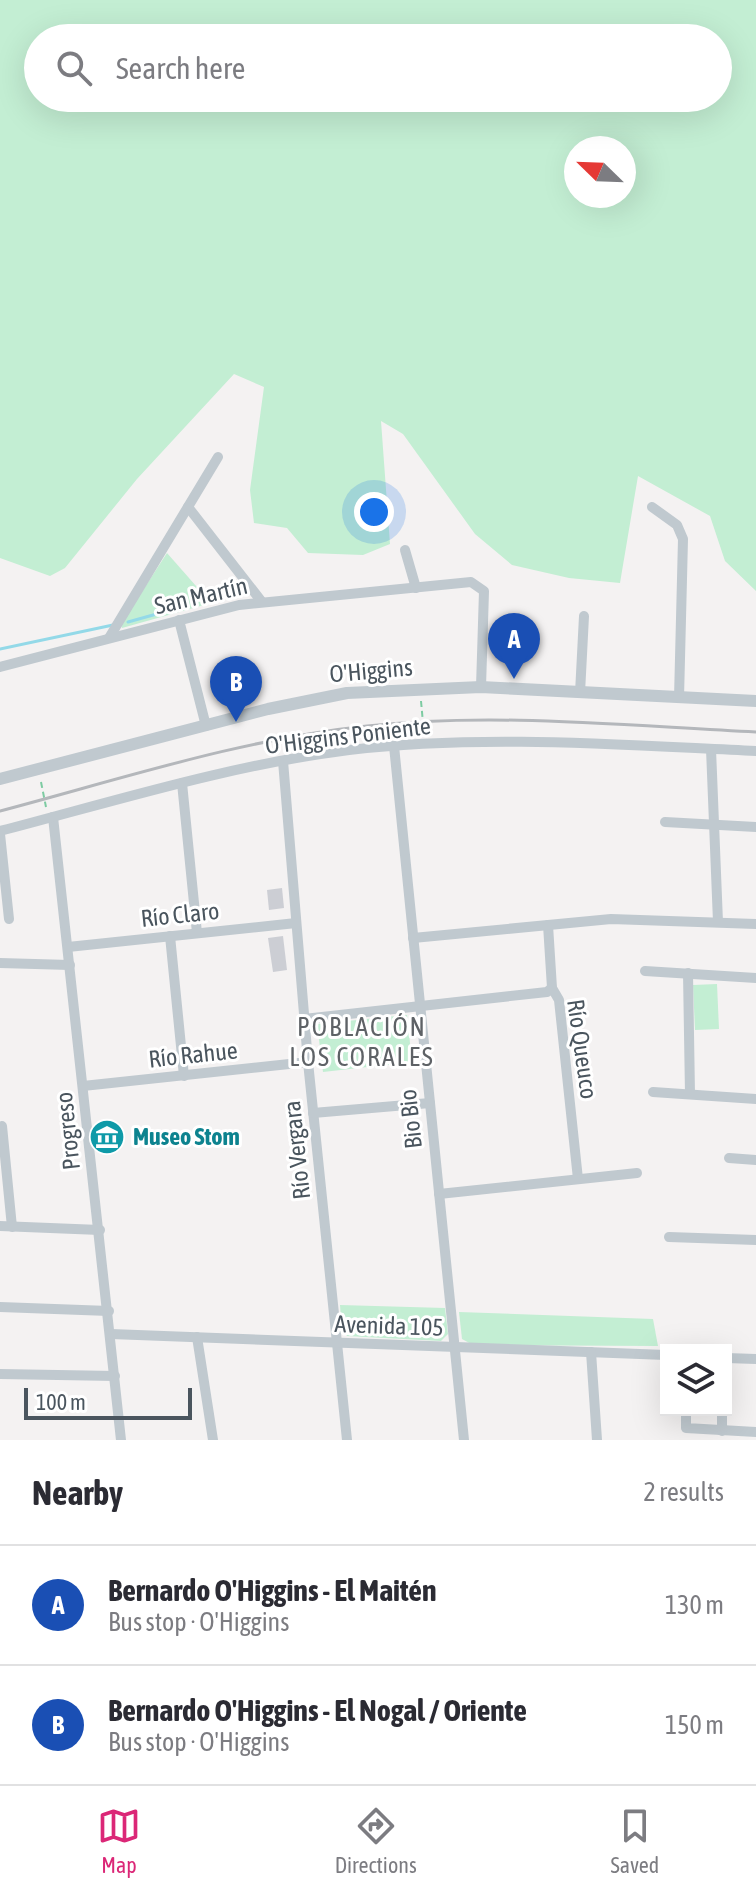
<!DOCTYPE html>
<html lang="en">
<head>
<meta charset="utf-8">
<style>
  body { margin:0; font-family:"Asap Condensed",sans-serif; background:#f7f7f7; color:#2b2b33 }
  .controls { position:absolute; right:24px; bottom:24px; display:grid; overflow:hidden; border-radius:0px; box-shadow:0 8px 32px #0002 }
  .controls button { width:72px; height:72px; display:grid; place-items:center; padding:0; border:0; border-bottom:2px solid #e1e1e2; background:#fff; color:#2b2b33; font:40px sans-serif }
  .compass { position:absolute; left:564px; top:136px; width:72px; height:72px; border-radius:50%; background:#fff; box-shadow:0 8px 32px #0002; rotate:293deg }
  .scale { position:absolute; left:24px; bottom:20px; width:168px; box-sizing:border-box; padding-left:8px; border:4px solid #4a555e; border-top:0; font-size:22px; line-height:28px; white-space:nowrap; color:#4a555e; -webkit-text-stroke:6px #fff; paint-order:stroke }
  .you { position:absolute; left:374px; top:512px; width:28px; height:28px; margin:-20px; border:6px solid #fff; border-radius:50%; background:#1a73e8; box-shadow:0 0 0 12px #1a73e833 }
  .badge { display:grid; place-items:center; width:52px; height:52px; border-radius:50%; background:#db2777; color:#fff; font-size:26px; font-weight:700 }
  .pin { position:absolute; translate:-50% -66px; filter:drop-shadow(0 2px 4px #0008) }
  .pin::after { content:''; position:absolute; top:42px; width:28px; height:24px; background:inherit; clip-path:polygon(0 0,100% 0,50% 100%) }
  .list { margin:0; padding:0; list-style:none }
  h2 { display:flex; justify-content:space-between; align-items:center; height:104px; margin:0; padding:0 32px; font-size:34px }
  h2 small { font-size:26px; font-weight:400; color:#7c7c81 }
  .list li { display:grid; grid-template-columns:52px 1fr auto; gap:24px; align-items:center; box-sizing:border-box; height:120px; padding:0 32px; border-top:2px solid #e1e1e2 }
  .list b { display:block; font-size:30px; white-space:nowrap }
  .list p { margin:0; font-size:26px; white-space:nowrap; color:#7c7c81 }
  .list em { font-size:26px; font-style:normal; color:#7c7c81 }
  .icon { flex:none; width:44px; height:44px; fill:none; stroke:currentColor; stroke-width:2; stroke-linecap:round; stroke-linejoin:round }
  .map { position:relative; flex:none; width:756px; height:1440px; overflow:hidden }
  .search { position:absolute; background:#fff; box-shadow:0 8px 32px #0002; left:24px; right:24px; top:24px; height:88px; display:flex; align-items:center; gap:20px; box-sizing:border-box; padding:0 28px; border-radius:44px; color:#7c7c81; font-size:30px }
  .sheet { height:344px; background:#fff }
  nav { display:flex; justify-content:space-around; align-items:center; box-sizing:border-box; height:112px; border-top:2px solid #e1e1e2; background:#fff; font-size:22px; color:#7c7c81 }
  nav a { display:grid; justify-items:center; gap:4px }
  nav .on { color:#db2777 }
  .map>svg:first-child { display:block }
  .green { fill:#c3eed3; fill-rule:evenodd }
  .lines { fill:none; stroke-linecap:round; stroke-linejoin:round }
  .stream { stroke:#93d9e8; stroke-width:3 }
  .building { fill:#ccced4 }
  .path { stroke:#7dcba2; stroke-width:2; stroke-dasharray:6 4; stroke-linecap:butt }
  .minor { stroke:#c0c9cf; stroke-width:10 }
  .tertiary { stroke:#c0c9cf; stroke-width:12 }
  .rail { stroke:#b4b7bb; stroke-width:3 }
  .labels { text-anchor:middle; stroke-width:6; stroke-linejoin:round; paint-order:stroke }
  .street-label { font-size:24px; fill:#4a555e; stroke:#fff }
  .culture-label { font-size:24px; font-weight:bold; fill:#0d838f; stroke:#fff; text-anchor:start }
  .neighbourhood-label { font-size:26px; letter-spacing:2px; fill:#5e6266; stroke:#fff }
</style>
</head>
<body>
<div class="map">
<svg width="756" height="1440" viewBox="0 0 756 1440">
  <rect width="100%" height="100%" fill="#f4f2f2"/>
  <!-- green -->
  <g class="green">
    <path d="M0,0h756v591l-31,-30 -15,-45 -72,-40 -18,107 -51,-5 -57,-13 -37,-31 -72,-100 -22,-13 9,123 -27,11 -55,-2 -21,-25 -33,-5 -4,-33 14,-103 -30,-13 -97,105 -72,89 -15,8 -50,-18zM718,38v60h-680v-60zM624,148v48h-48v-48z"/>
    <path d="M167,553l44,50 -89,25 -1,-4z"/>
    <path d="M717,984l2,45 -24,1 -2,-45z"/>
    <path d="M407,1015l5,47 -89,10 -6,-48z"/>
    <path d="M340,1305l105,3 3,26 -7,7 -94,-5 -5,-6z"/>
    <path d="M459,1312l194,7 5,27 -185,-1 -11,-6z"/>
  </g>
  <g class="lines">
    <!-- stream -->
    <g class="stream">
      <path d="M128,622l43,-12"/>
      <path d="M0,649l113,-24"/>
    </g>
  </g>
  <!-- building -->
  <g class="building">
    <path d="M282,888l2,20 -15,2 -2,-20z"/>
    <path d="M283,936l4,34 -14,2 -5,-34z"/>
  </g>
  <g class="lines">
    <!-- path -->
    <g class="path">
      <path d="M421,701l3,33"/>
      <path d="M41,782l5,25"/>
    </g>
    <!-- minor -->
    <g class="minor">
      <path d="M188,507l74,95"/>
      <path d="M652,507l25,18 6,14 -4,159"/>
      <path d="M405,550l11,38"/>
      <path d="M179,620l27,106"/>
      <path d="M109,638l109,-181"/>
      <path d="M0,667l239,-62 232,-23 13,9 -3,96"/>
      <path d="M580,693l4,-77"/>
      <path d="M394,746l70,694"/>
      <path d="M711,749l7,173"/>
      <path d="M283,761l25,301 39,378"/>
      <path d="M182,783l15,150"/>
      <path d="M53,817l68,623"/>
      <path d="M665,822l91,5"/>
      <path d="M0,831c115,-30 230,-66 349,-81 133,-16 273,-5 407,1"/>
      <path d="M0,834l9,85"/>
      <path d="M548,925l4,63 7,12 19,179"/>
      <path d="M170,936l14,140"/>
      <path d="M413,938l198,-19 145,5"/>
      <path d="M68,947l228,-24"/>
      <path d="M0,963l70,2"/>
      <path d="M645,971l111,7"/>
      <path d="M688,973l2,121"/>
      <path d="M304,1019l243,-27 5,-4"/>
      <path d="M83,1086l225,-24"/>
      <path d="M653,1092l103,7"/>
      <path d="M313,1113l117,-10"/>
      <path d="M2,1126l10,101"/>
      <path d="M729,1158l27,2"/>
      <path d="M439,1194l198,-21"/>
      <path d="M0,1226l100,4"/>
      <path d="M669,1237l87,3"/>
      <path d="M0,1307l109,4"/>
      <path d="M111,1334l555,21"/>
      <path d="M197,1337l16,103"/>
      <path d="M591,1352l6,88"/>
      <path d="M726,1358l30,1"/>
      <path d="M0,1374l115,2"/>
      <path d="M686,1410v18l70,4"/>
      <path d="M722,1431v-21"/>
    </g>
    <!-- tertiary -->
    <path class="tertiary" d="M0,779l268,-70 79,-16 134,-6 275,14"/>
    <!-- rail -->
    <path class="rail" d="M0,811c121,-32 242,-72 367,-85 128,-14 261,0 389,6"/>
  </g>
  <!-- icons -->
  <defs>
    <symbol id="museum-disc" viewBox="-11 -11 22 22"><circle r="9.5" fill="#0f9aa8" stroke="#fff"/><path d="M0-6L6-3V-2H-6V-3ZM-5-1h2V3h-2ZM-1-1h2V3h-2ZM3-1h2V3H3ZM-6 4H6V6H-6Z" fill="#fff"/></symbol>
  </defs>
  <g fill-rule="evenodd">
    <use href="#museum-disc" x="87" y="1117" width="40" height="40"/>
  </g>
  <g class="labels">
    <!-- street labels -->
    <g class="street-label">
      <text transform="translate(201 596) rotate(-13)" y="8">San Martín</text>
      <text transform="translate(371 671) rotate(-5)" y="8">O'Higgins</text>
      <text transform="translate(348 736) rotate(-7)" y="8">O'Higgins Poniente</text>
      <text transform="translate(180 915) rotate(-6)" y="8">Río Claro</text>
      <text transform="translate(582 1049) rotate(82)" y="8">Río Queuco</text>
      <text transform="translate(193 1055) rotate(-6)" y="8">Río Rahue</text>
      <text transform="translate(411 1119) rotate(-96)" y="8">Bio Bio</text>
      <text transform="translate(68 1131) rotate(-96)" y="8">Progreso</text>
      <text transform="translate(297 1150) rotate(-96)" y="8">Río Vergara</text>
      <text transform="translate(389 1326) rotate(2)" y="8">Avenida 105</text>
    </g>
    <!-- culture labels -->
    <g class="culture-label">
      <text x="133" y="1145">Museo Stom</text>
    </g>
    <!-- neighbourhood labels -->
    <g class="neighbourhood-label">
      <text x="362" y="1036">POBLACIÓN<tspan x="362" dy="30">LOS CORALES</tspan></text>
    </g>
  </g>
</svg>
<div class="controls">
<button><svg class="icon" aria-label="layers" viewBox="0 0 24 24"><path d="M12 4l9 5-9 5-9-5zM3 14l9 5 9-5"/></svg></button>
</div>
<svg class="compass" viewBox="-18 -18 36 36"><path d="M0-13l5 13h-10z" fill="#e53935"/><path d="M0 13l5-13h-10z" fill="#7c7c81"/></svg>
<div class="scale">100 m</div>
<div class="you"></div>
<div class="pin badge" style="left:514px;top:679px;background:#1a4fb4">A</div>
<div class="pin badge" style="left:236px;top:722px;background:#1a4fb4">B</div>
<div class="search"><svg class="icon" aria-label="search" viewBox="0 0 24 24"><circle cx="10" cy="10" r="6"/><path d="M15 15l6 6"/></svg>Search here</div>
</div>
<section class="sheet">
<h2>Nearby<small>2 results</small></h2>
<ul class="list">
<li><span class="badge" style="background:#1a4fb4">A</span><div><b>Bernardo O'Higgins - El Maitén</b><p>Bus stop · O'Higgins</p></div><em>130 m</em></li>
<li><span class="badge" style="background:#1a4fb4">B</span><div><b>Bernardo O'Higgins - El Nogal / Oriente</b><p>Bus stop · O'Higgins</p></div><em>150 m</em></li>
</ul>
</section>
<nav>
<a class="on"><svg class="icon" aria-label="map" viewBox="0 0 24 24"><path d="M3 6l6-2 6 2 6-2v14l-6 2-6-2-6 2zM9 4v14M15 6v14"/></svg>Map</a>
<a><svg class="icon" aria-label="directions" viewBox="0 0 24 24"><path d="M12 3l9 9-9 9-9-9zM9 14v-3h6M13 9l2 2-2 2"/></svg>Directions</a>
<a><svg class="icon" aria-label="saved" viewBox="0 0 24 24"><path d="M7 4h10v16l-5-4-5 4z"/></svg>Saved</a>
</nav>
</body>
</html>
